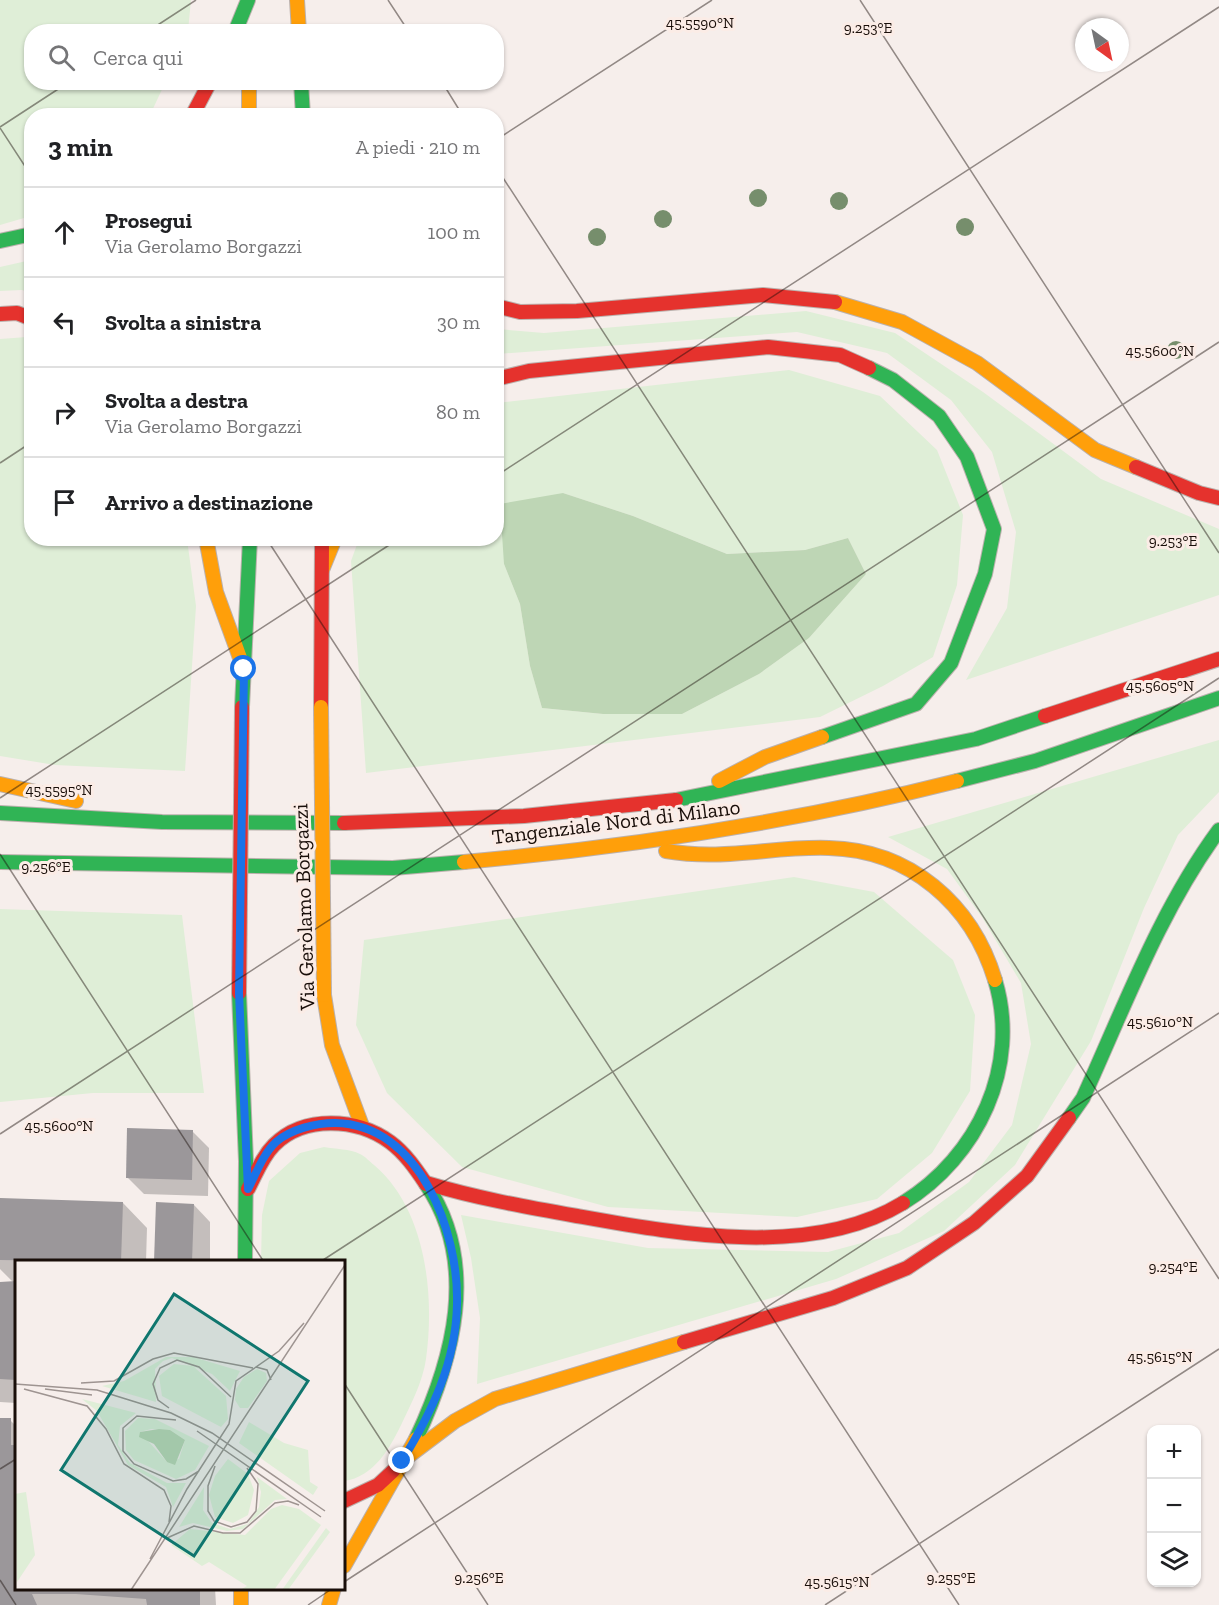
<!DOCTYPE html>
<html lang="it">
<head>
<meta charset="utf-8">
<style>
  body { margin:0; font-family:"Zilla Slab",serif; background:#f2f2f2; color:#202124 }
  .controls { position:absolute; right:18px; bottom:18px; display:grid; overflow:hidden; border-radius:12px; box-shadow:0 2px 4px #0004 }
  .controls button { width:54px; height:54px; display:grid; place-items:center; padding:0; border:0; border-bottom:2px solid #e0e0e0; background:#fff; color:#202124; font:30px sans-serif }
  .compass { position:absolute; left:1075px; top:18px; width:54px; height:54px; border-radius:50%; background:#fff; box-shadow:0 2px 4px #0004; rotate:147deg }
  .stop { position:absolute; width:18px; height:18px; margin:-14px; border:4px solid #1a73e8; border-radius:50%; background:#fff }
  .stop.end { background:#1a73e8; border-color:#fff; box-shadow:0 2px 6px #0008 }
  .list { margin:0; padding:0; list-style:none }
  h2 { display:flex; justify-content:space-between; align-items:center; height:78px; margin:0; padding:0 24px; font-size:26px }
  h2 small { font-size:20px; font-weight:400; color:#757577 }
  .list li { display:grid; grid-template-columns:39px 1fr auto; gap:18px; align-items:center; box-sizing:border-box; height:90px; padding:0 24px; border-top:2px solid #e0e0e0 }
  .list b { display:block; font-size:22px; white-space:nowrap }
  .list p { margin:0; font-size:20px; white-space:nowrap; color:#757577 }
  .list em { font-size:20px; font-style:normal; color:#757577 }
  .icon { flex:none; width:33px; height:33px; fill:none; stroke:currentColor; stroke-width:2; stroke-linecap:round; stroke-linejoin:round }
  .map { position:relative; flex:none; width:1219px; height:1605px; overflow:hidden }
  .search { position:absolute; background:#fff; box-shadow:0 2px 4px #0004; left:24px; top:24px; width:480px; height:66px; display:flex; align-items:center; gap:15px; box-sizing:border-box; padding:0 21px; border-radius:24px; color:#757577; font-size:22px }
  .panel { position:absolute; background:#fff; box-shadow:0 2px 4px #0004; left:24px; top:108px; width:480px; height:438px; border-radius:24px }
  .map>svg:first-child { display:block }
  .green { fill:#dfeed7; fill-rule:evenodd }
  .forest { fill:#bed6b5 }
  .shadow { fill:#0003 }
  .building { fill:#9b979a }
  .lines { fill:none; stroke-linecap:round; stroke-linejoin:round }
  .fast-casing { stroke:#bbb1ad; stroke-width:16 }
  .slow-casing { stroke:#bbb1ad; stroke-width:16 }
  .jam-casing { stroke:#bbb1ad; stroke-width:16 }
  .fast { stroke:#30b455; stroke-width:14 }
  .slow { stroke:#ff9f0a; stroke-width:14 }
  .jam { stroke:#e5322d; stroke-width:14 }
  .slow-bridge-casing { stroke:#bbb1ad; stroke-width:16; stroke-linecap:butt }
  .jam-bridge-casing { stroke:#bbb1ad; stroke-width:16; stroke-linecap:butt }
  .slow-bridge { stroke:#ff9f0a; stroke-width:14 }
  .jam-bridge { stroke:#e5322d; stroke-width:14 }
  .tree { fill:#768e6c }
  .route { stroke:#1a73e8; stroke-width:8 }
  .ticks { fill:none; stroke:#190e09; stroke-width:1.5; stroke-opacity:0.45 }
  .labels { text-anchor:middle; stroke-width:6; stroke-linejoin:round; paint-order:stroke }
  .street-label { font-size:21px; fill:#190e09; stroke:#fbece6 }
  .inset-road { fill:none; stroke:#9e9491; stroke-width:1.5 }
  .view { fill:#0f766e; fill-opacity:0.15; stroke:#0f766e; stroke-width:3 }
  .inset-edge { fill:none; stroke:#190e09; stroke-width:3 }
  .ticks-label { font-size:15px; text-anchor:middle; fill:#190e09; stroke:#fbece6; stroke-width:6; stroke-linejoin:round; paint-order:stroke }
</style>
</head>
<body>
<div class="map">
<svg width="1219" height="1605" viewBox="0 0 1219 1605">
  <rect width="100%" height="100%" fill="#f6eeeb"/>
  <!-- green -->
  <g class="green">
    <path d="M0,0h191l-3,31 -156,1v50l133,1 -15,32 -118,1 -1,100 -31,9z"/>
    <path d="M31,260v33l-9,-3 -22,1v-24z"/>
    <path d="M806,311l89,22 88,59 118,87 118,50v66l-253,85 41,-72 9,-76 -24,-80 -41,-52 -64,-47 -90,-21 -300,22v-25l47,4z"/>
    <path d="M27,337l5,2v199l155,1 9,67 -11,165 -130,-6 -55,-9v-417z"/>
    <path d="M789,370l91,26 57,54 26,65 -6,70 -24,72 -50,29 -63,31 -454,56 -15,-212 8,-22 137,-1 1,-135zM563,493l70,23 94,38 78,-4 43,-12 18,36 -57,64 -50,36 -77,40h-79l-61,-6 -12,-42 -10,-62 -16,-40z"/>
    <path d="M1219,740v52l-41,43 -34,73 -53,133 -76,124 -71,66 -108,48 -359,105 3,-66 -9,-60 -10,-43 187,33 180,4 71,-19 70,-51 43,-57 19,-81 -10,-61 -39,-66 -35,-48 -59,-32z"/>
    <path d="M794,877l80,15 79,68 22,55 -5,76 -38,62 -55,46 -80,18 -189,-10 -146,-40 -75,-74 -31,-68 8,-85z"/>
    <path d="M0,909l182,6 22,178h-111l-93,9z"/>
    <path d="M324,1147c11,2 26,2 36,7 5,2 10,8 14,11 52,44 61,130 52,194 -3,22 -15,45 -24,64 -12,25 -28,54 -58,58v-219h-83l1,-47 7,-34 31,-28z"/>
  </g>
  <!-- forest -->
  <path class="forest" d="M563,493l70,23 94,38 78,-4 43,-12 18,36 -57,64 -50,36 -77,40h-79l-61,-6 -12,-42 -10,-62 -16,-40 -4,-60z"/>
  <!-- shadow -->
  <g class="shadow">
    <path d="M192,1131l17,17 -1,48 -64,-2 -17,-17z"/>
    <path d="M0,1199l123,4 24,25 -1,34h-130v141l-16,-1v-119h14l-14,-14z"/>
    <path d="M194,1205l16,17v40h-53z"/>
    <path d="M0,1420h10l6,6v162h199l1,17h-216z"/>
  </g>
  <!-- building -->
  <g class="building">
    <path d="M127,1128l66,2 -1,50 -66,-2z"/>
    <path d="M0,1198l123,4 -2,60 -121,-2z"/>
    <path d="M156,1202l38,2 -2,58h-38z"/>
    <path d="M16,1281v99l-16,-1v-97z"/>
    <path d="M0,1418h11v27h5v143h184v17h-53l-1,-6 -70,-5h-44l5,11h-37z"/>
  </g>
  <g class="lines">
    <defs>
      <g id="fast">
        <path d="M235,32l13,-32"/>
        <path d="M301,82l2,34"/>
        <path d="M0,241l32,-7"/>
        <path d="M242,707l8,-169"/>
        <path d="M822,737l94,-33 35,-41 34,-89 9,-45 -27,-72 -28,-41 -46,-36 -24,-12"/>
        <path d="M957,781l78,-20 184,-63"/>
        <path d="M676,800l300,-61 69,-23"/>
        <path d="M0,813l162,9 182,1"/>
        <path d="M0,862l393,6 71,-6"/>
        <path d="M239,993l7,168 -1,101"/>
        <path d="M1069,1118l14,-20c41,-90 77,-188 136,-268"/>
        <path d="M903,1203c75,-46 118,-137 92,-223"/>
        <path d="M416,1439c37,-79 64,-175 10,-255"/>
      </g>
      <g id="slow">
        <path d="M297,0l2,32"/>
        <path d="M249,82v34"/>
        <path d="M835,302l67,20 75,41 118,87 41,17"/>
        <path d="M206,538l10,54 28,77"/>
        <path d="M322,570l13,-32"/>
        <path d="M719,781l46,-24 57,-20"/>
        <path d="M0,784l76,17"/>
        <path d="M666,851c59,10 106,-5 163,-3 81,2 143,56 166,132"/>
        <path d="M464,862c166,-15 331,-40 493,-81"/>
        <path d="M324,995l8,50 30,81"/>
        <path d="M402,1461l53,-40 40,-22 189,-57"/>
        <path d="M344,1566l72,-127"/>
        <path d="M241,1588v17"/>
        <path d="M329,1605l5,-17"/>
      </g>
      <g id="jam">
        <path d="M192,116l18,-34"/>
        <path d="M496,306l24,6 57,-1 186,-16 72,7"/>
        <path d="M0,314l17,-1 15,6"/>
        <path d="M496,379l33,-8 239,-24 72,8 29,13"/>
        <path d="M1136,467l63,26 20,5"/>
        <path d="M321,707l1,-167"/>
        <path d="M1045,716l174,-57"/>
        <path d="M344,823l180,-7 152,-16"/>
        <path d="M426,1183c50,15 100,24 151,33 101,18 234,43 326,-13"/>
        <path d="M248,1189c8,-15 14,-32 26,-44 30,-30 83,-27 116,-3 15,11 26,27 36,42"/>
        <path d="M684,1342l149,-44 74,-30 67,-45 53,-47 42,-58"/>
        <path d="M344,1501l34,-16 15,-14"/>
      </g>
    </defs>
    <!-- fast casing -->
    <use href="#fast" class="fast-casing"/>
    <!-- slow casing -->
    <use href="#slow" class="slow-casing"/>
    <!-- jam casing -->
    <use href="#jam" class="jam-casing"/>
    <!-- fast -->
    <use href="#fast" class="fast"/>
    <!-- slow -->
    <use href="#slow" class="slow"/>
    <!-- jam -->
    <use href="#jam" class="jam"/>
    <defs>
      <path id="slow-bridge" d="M321,707l3,288"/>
      <path id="jam-bridge" d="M239,993l3,-286"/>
    </defs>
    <!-- slow-bridge casing -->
    <use href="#slow-bridge" class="slow-bridge-casing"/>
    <!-- jam-bridge casing -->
    <use href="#jam-bridge" class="jam-bridge-casing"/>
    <!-- slow-bridge -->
    <use href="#slow-bridge" class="slow-bridge"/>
    <!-- jam-bridge -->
    <use href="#jam-bridge" class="jam-bridge"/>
  </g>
  <!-- trees -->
  <g class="tree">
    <circle cx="758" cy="198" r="9"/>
    <circle cx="839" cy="201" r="9"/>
    <circle cx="663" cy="219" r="9"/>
    <circle cx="965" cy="227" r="9"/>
    <circle cx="597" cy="237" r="9"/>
    <circle cx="1176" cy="350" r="9"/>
  </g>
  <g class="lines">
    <!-- route -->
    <path class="route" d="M244,669l-5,324 9,196c8,-15 15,-35 28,-47 15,-13 40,-19 59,-19 85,1 124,110 122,181 -1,58 -25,108 -55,157"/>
  </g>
  <!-- ticks -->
  <path class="ticks" d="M388,0l21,32M860,0l359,553M147,32l49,-32M442,82l21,34M0,127l69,-45M0,128l32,49M496,140l216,-140M496,167l723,1112M0,463l32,-21M496,476l723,-469M266,538l693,1067M0,798l400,-260M0,854l264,408M0,1134l1219,-792M320,1262l899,-584M344,1383l144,222M0,1469l16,-10M0,1580l16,25M344,1582l875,-569M308,1605l25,-17M825,1605l394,-256"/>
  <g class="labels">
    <!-- street labels -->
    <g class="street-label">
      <text transform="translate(616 822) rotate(-7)" y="7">Tangenziale Nord di Milano</text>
      <text transform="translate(304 907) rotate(-92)" y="7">Via Gerolamo Borgazzi</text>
    </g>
  </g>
  <!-- overview -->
  <g transform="translate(15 1260)">
    <rect width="330" height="330" fill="#f6eeeb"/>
    <path d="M151,97h27l47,14 -10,20 -18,-17 -40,-16 -9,3 -8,8 1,33 -54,-16 22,-5zM159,104l19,2 33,30 2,23 -7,8 -59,-31 -3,-20zM242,109l9,4 1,8 -19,27h-8l-5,-8 1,-11 8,-12zM67,139l54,14 -16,13 -2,19 12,18 37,20h19l-13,24 -7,-20 -38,-22 -31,-54zM123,158l17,1 54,27 -14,24 -19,9 -42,-19 -8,-10 -1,-19zM136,169l19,1 15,10 -6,19 -12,3 -27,-30zM234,162l35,21 24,7 2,32 8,5 -5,8 -74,-52zM213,199l20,15 6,16 -6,25 -15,8 -18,-6 -6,-22 6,-19zM242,217l30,22 -12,1 -32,29 -16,2 -34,-8 -14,4 25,-40 -1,23 9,13 18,6 18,-5 11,-17 2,-15zM11,232l9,63 -18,27 -2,-88zM267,245l17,4 22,16 -47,65h-34l7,-4 -38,-24 -7,4 -31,-21 19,-16 55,6 26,-26zM311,268l4,4 -42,58h-6z" fill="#dfeed7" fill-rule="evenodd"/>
    <path d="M144,169l11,1 15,10 -10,25 -8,-3 -13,-18 -15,-7 1,-5z" fill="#bed6b5"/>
    <path class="inset-road" d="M241,107l11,3 4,10M66,123l33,-2 39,-22 21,-6 79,15M0,124l82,6 74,23 41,20 113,78M9,129l63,17 19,23 18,35 40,26 7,16 -2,16M30,129l47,6M154,148l-11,-8 -5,-16 7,-16 17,-8 22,7 32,30M161,160l-39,-4 -14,12v23l11,13 39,17 13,-2 13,-8M182,171l124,86M200,206l-7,20v25l6,10 17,6 16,-5 9,-11 2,-27 -11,-16M152,278l27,-12 29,7h17l35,-30 13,-2 11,4M135,299l37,-70 42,-65 7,-43 43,-30 25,-28M116,330l214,-325"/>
    <path class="view" d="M159,34l134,87 -114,175 -133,-86z"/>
    <rect width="330" height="330" class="inset-edge"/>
  </g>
  <g class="ticks-label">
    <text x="700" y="28">45.5590°N</text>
    <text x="868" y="33">9.253°E</text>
    <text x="1160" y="356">45.5600°N</text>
    <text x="1173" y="546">9.253°E</text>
    <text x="1160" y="691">45.5605°N</text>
    <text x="59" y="795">45.5595°N</text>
    <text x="46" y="872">9.256°E</text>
    <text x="1160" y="1027">45.5610°N</text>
    <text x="59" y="1131">45.5600°N</text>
    <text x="1173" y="1272">9.254°E</text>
    <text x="1160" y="1362">45.5615°N</text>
    <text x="479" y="1583">9.256°E</text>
    <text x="951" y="1583">9.255°E</text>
    <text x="837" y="1587">45.5615°N</text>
  </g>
</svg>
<div class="controls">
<button>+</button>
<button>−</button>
<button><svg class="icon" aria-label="layers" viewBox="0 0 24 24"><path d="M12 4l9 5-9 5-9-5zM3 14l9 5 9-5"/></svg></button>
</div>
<svg class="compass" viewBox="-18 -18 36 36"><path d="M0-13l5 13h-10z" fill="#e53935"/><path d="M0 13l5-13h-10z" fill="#757577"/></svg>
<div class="stop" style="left:244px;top:669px"></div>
<div class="stop end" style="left:402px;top:1461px"></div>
<div class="search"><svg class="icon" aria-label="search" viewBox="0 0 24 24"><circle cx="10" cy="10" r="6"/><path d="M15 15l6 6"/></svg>Cerca qui</div>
<section class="panel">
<h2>3 min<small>A piedi · 210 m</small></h2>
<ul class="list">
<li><svg class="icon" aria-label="ahead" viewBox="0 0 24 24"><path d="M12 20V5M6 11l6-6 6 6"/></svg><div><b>Prosegui</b><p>Via Gerolamo Borgazzi</p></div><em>100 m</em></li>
<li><svg class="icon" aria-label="left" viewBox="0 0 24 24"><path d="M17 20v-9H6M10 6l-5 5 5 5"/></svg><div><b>Svolta a sinistra</b></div><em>30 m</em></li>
<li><svg class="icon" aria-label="right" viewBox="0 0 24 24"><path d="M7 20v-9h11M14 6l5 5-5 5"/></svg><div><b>Svolta a destra</b><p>Via Gerolamo Borgazzi</p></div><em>80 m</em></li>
<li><svg class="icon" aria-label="arrive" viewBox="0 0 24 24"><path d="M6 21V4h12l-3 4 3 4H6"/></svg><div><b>Arrivo a destinazione</b></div></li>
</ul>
</section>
</div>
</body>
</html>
